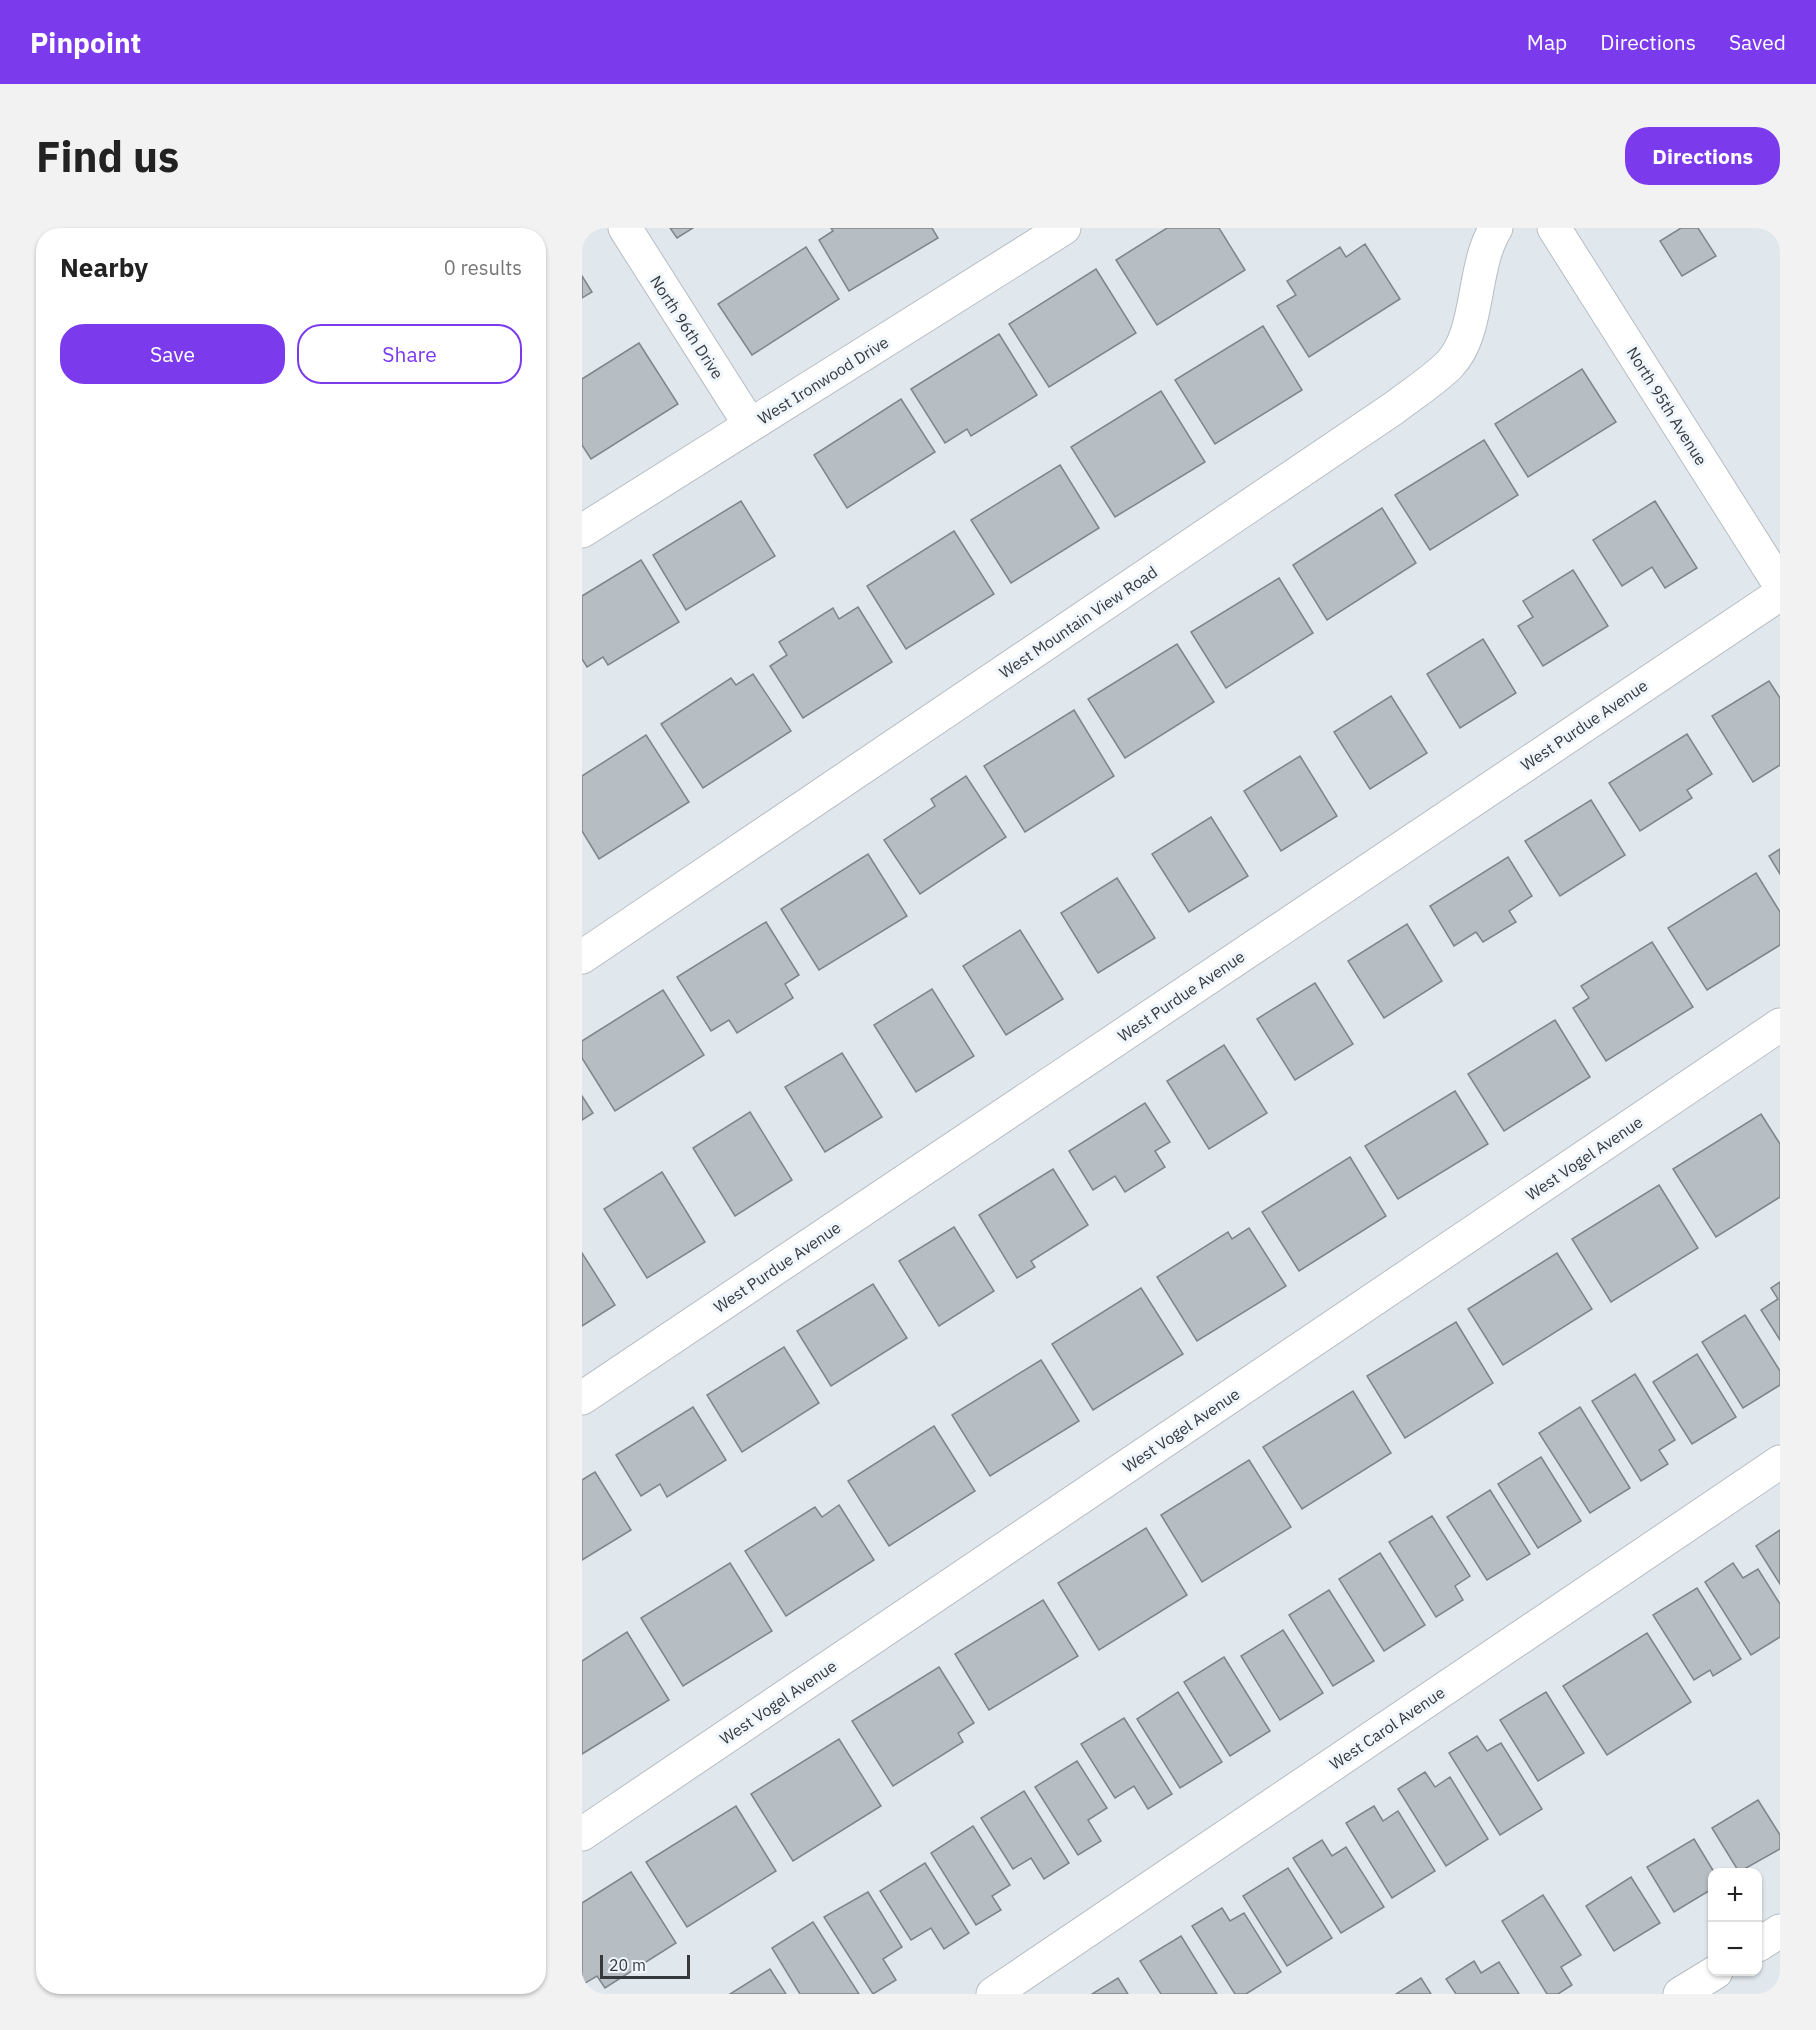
<!DOCTYPE html>
<html lang="en">
<head>
<meta charset="utf-8">
<style>
  body { margin:0; font-family:"IBM Plex Sans",sans-serif; background:#f2f2f2; color:#222 }
  .controls { position:absolute; right:18px; bottom:18px; display:grid; overflow:hidden; border-radius:12px; box-shadow:0 2px 4px #0004 }
  .controls button { width:54px; height:54px; display:grid; place-items:center; padding:0; border:0; border-bottom:2px solid #e0e0e0; background:#fff; color:#222; font:30px sans-serif }
  .scale { position:absolute; left:18px; bottom:15px; width:90px; box-sizing:border-box; padding-left:6px; border:3px solid #36393b; border-top:0; font-size:16px; line-height:21px; white-space:nowrap; color:#36393b; -webkit-text-stroke:4px #eef5fb; paint-order:stroke }
  .list { margin:0; padding:0; list-style:none }
  h2 { display:flex; justify-content:space-between; align-items:center; height:78px; margin:0; padding:0 24px; font-size:26px }
  h2 small { font-size:20px; font-weight:400; color:#767676 }
  .actions { display:flex; gap:12px; padding:18px 24px }
  .actions a { flex:1; padding:14px 0; border:2px solid #7c3aed; border-radius:24px; text-align:center; font-size:21px; color:#7c3aed }
  .actions .main { background:#7c3aed; color:#fff }
  .map { position:relative; flex:none; width:1198px; height:1766px; overflow:hidden; border-radius:24px }
  header { display:flex; align-items:center; gap:36px; box-sizing:border-box; height:84px; padding:0 30px; background:#7c3aed; color:#fff }
  header strong { font-size:28px }
  nav { display:flex; gap:33px; margin-inline-start:auto; font-size:21px }
  .intro { display:flex; align-items:center; justify-content:space-between; box-sizing:border-box; height:144px; padding:0 36px }
  h1 { margin:0; font-size:42px }
  .button { padding:15px 27px; border-radius:24px; background:#7c3aed; color:#fff; font-size:21px; font-weight:700 }
  main { display:flex; gap:36px; padding:0 36px }
  aside { flex:1; background:#fff; border-radius:24px; box-shadow:0 2px 4px #0004 }
  .map>svg:first-child { display:block }
  .building { fill:#b6bdc3; stroke:#7e858b; stroke-width:1.5 }
  .lines { fill:none; stroke-linecap:round; stroke-linejoin:round }
  .minor-casing { stroke:#b6bdc3; stroke-width:35 }
  .tertiary-casing { stroke:#b6bdc3; stroke-width:35 }
  .minor { stroke:#fff; stroke-width:33 }
  .tertiary { stroke:#fff; stroke-width:33 }
  .labels { text-anchor:middle; stroke-width:6; stroke-linejoin:round; paint-order:stroke }
  .street-label { font-size:16px; fill:#36393b; stroke:#eef5fb }
</style>
</head>
<body>
<header>
<strong>Pinpoint</strong>
<nav><a>Map</a><a>Directions</a><a>Saved</a></nav>
</header>
<div class="intro"><h1>Find us</h1><a class="button">Directions</a></div>
<main>
<aside>
<h2>Nearby<small>0 results</small></h2>
<ul class="list">
</ul>
<div class="actions"><a class="main">Save</a><a>Share</a></div>
</aside>
<div class="map">
<svg width="1198" height="1766" viewBox="0 0 1198 1766">
  <rect width="100%" height="100%" fill="#e0e8ee"/>
  <!-- building -->
  <g class="building">
    <path d="M88,0h23l-16,10z"/>
    <path d="M249,0h101l6,10 -89,53 -30,-51 14,-9z"/>
    <path d="M585,0h52l26,42 -88,55 -41,-65z"/>
    <path d="M1099,0h17l18,28 -34,20 -22,-35z"/>
    <path d="M783,16l35,55 -91,58 -32,-51 19,-11 -9,-14 53,-34 6,10z"/>
    <path d="M224,19l33,52 -87,56 -34,-51z"/>
    <path d="M514,41l40,64 -87,54 -40,-63z"/>
    <path d="M0,48l10,16 -10,6z"/>
    <path d="M681,98l39,64 -87,54 -40,-64z"/>
    <path d="M417,106l38,61 -66,41 -4,-7 -22,14 -34,-54z"/>
    <path d="M57,115l39,61 -87,55 -9,-14v-66z"/>
    <path d="M1000,141l34,53 -88,55 -33,-53z"/>
    <path d="M579,163l44,71 -90,55 -44,-70z"/>
    <path d="M319,171l34,53 -88,56 -33,-53z"/>
    <path d="M902,212l34,55 -88,55 -35,-55z"/>
    <path d="M478,237l39,63 -88,55 -40,-63z"/>
    <path d="M159,273l34,55 -89,54 -33,-55z"/>
    <path d="M1073,273l42,67 -32,20 -13,-21 -30,19 -29,-46z"/>
    <path d="M800,280l34,55 -89,57 -34,-55z"/>
    <path d="M372,303l40,63 -88,55 -39,-63z"/>
    <path d="M59,332l38,62 -71,43 -5,-8 -16,10 -5,-8v-63z"/>
    <path d="M991,342l35,56 -65,40 -25,-40 15,-9 -10,-16z"/>
    <path d="M697,350l34,55 -87,55 -35,-56z"/>
    <path d="M276,379l34,55 -89,56 -33,-52 17,-11 -8,-13 54,-34 6,11z"/>
    <path d="M901,411l33,54 -56,35 -33,-54z"/>
    <path d="M595,416l37,58 -89,56 -37,-59z"/>
    <path d="M171,446l38,57 -88,57 -42,-64 70,-46 5,7z"/>
    <path d="M1187,453l11,17v67l-27,17 -41,-66z"/>
    <path d="M809,468l36,57 -57,36 -36,-57z"/>
    <path d="M492,482l40,66 -89,56 -41,-66z"/>
    <path d="M1105,506l25,40 -25,16 5,8 -52,33 -31,-48z"/>
    <path d="M64,507l43,67 -90,57 -17,-28v-55z"/>
    <path d="M718,528l37,60 -56,35 -37,-60z"/>
    <path d="M384,548l40,61 -86,57 -36,-54 51,-34 -4,-7z"/>
    <path d="M1009,572l34,55 -65,41 -35,-55z"/>
    <path d="M629,589l37,59 -59,36 -37,-58z"/>
    <path d="M1198,621v25l-11,-18z"/>
    <path d="M286,626l39,62 -88,54 -38,-61z"/>
    <path d="M926,629l24,39 -23,15 7,11 -33,20 -7,-10 -22,14 -24,-40z"/>
    <path d="M1174,645l24,39v33l-73,45 -39,-62z"/>
    <path d="M535,650l38,60 -57,35 -37,-60z"/>
    <path d="M184,694l33,53 -14,9 8,14 -56,35 -8,-13 -18,11 -34,-54z"/>
    <path d="M825,696l35,57 -58,37 -36,-57z"/>
    <path d="M438,702l43,69 -57,36 -43,-69z"/>
    <path d="M1070,714l41,65 -87,54 -33,-53 16,-10 -8,-12z"/>
    <path d="M733,755l38,61 -58,36 -38,-61z"/>
    <path d="M350,761l42,67 -58,36 -42,-67z"/>
    <path d="M81,762l41,65 -89,56 -33,-53v-17z"/>
    <path d="M973,792l35,57 -86,54 -36,-57z"/>
    <path d="M642,817l43,68 -58,36 -42,-68z"/>
    <path d="M260,825l40,64 -57,35 -40,-65z"/>
    <path d="M873,863l33,53 -90,55 -33,-53z"/>
    <path d="M0,868l11,17 -11,7z"/>
    <path d="M563,875l25,39 -15,9 10,16 -40,25 -10,-16 -22,14 -24,-39z"/>
    <path d="M168,884l42,68 -57,36 -42,-68z"/>
    <path d="M1179,886l19,30v53l-64,40 -43,-68z"/>
    <path d="M768,929l36,59 -87,55 -37,-59z"/>
    <path d="M471,941l35,56 -57,36 4,6 -18,11 -38,-63z"/>
    <path d="M80,944l43,70 -58,36 -43,-69z"/>
    <path d="M1077,957l39,63 -87,54 -39,-63z"/>
    <path d="M372,999l40,64 -55,35 -40,-65z"/>
    <path d="M667,1000l37,58 -89,55 -40,-64 71,-45 4,7z"/>
    <path d="M0,1025l33,52 -33,21z"/>
    <path d="M975,1025l35,56 -89,56 -35,-56z"/>
    <path d="M1198,1054v58l-19,-30 17,-11 -7,-11z"/>
    <path d="M291,1056l34,54 -76,48 -34,-55z"/>
    <path d="M559,1060l42,66 -90,56 -41,-66z"/>
    <path d="M1163,1087l35,56v14l-37,23 -41,-66z"/>
    <path d="M874,1094l37,61 -88,55 -38,-62z"/>
    <path d="M202,1119l35,56 -77,49 -35,-57z"/>
    <path d="M1115,1126l39,63 -44,27 -39,-62z"/>
    <path d="M459,1132l38,61 -89,55 -38,-61z"/>
    <path d="M1053,1146l40,66 -16,10 9,14 -27,17 -49,-80z"/>
    <path d="M771,1163l38,62 -89,56 -39,-62z"/>
    <path d="M111,1179l33,53 -59,37 -7,-13 -19,12 -25,-41z"/>
    <path d="M998,1179l50,81 -40,25 -51,-80z"/>
    <path d="M352,1198l41,65 -86,55 -41,-65z"/>
    <path d="M959,1229l40,64 -43,27 -40,-64z"/>
    <path d="M667,1232l42,67 -89,55 -41,-67z"/>
    <path d="M13,1244l36,58 -49,30v-80z"/>
    <path d="M908,1262l40,64 -43,26 -40,-63z"/>
    <path d="M257,1277l35,55 -88,56 -41,-65 70,-44 7,10z"/>
    <path d="M850,1288l38,60 -15,10 8,14 -27,17 -47,-75z"/>
    <path d="M564,1300l41,67 -88,55 -41,-67z"/>
    <path d="M1198,1302v54l-24,-38z"/>
    <path d="M798,1325l45,72 -41,26 -45,-72z"/>
    <path d="M148,1335l42,68 -89,55 -42,-68z"/>
    <path d="M1151,1335l10,15 15,-9 22,35v33l-29,18 -46,-73z"/>
    <path d="M1115,1360l44,71 -28,17 -3,-6 -16,10 -41,-65z"/>
    <path d="M747,1362l45,71 -41,25 -44,-71z"/>
    <path d="M461,1372l35,56 -89,54 -34,-56z"/>
    <path d="M701,1402l40,63 -43,27 -39,-64z"/>
    <path d="M45,1404l42,68 -87,54v-93z"/>
    <path d="M1065,1405l44,69 -84,53 -44,-69z"/>
    <path d="M642,1429l46,74 -40,25 -46,-74z"/>
    <path d="M357,1439l35,56 -16,10 5,9 -70,44 -41,-65z"/>
    <path d="M596,1464l44,70 -42,26 -43,-69z"/>
    <path d="M964,1464l38,61 -46,28 -38,-61z"/>
    <path d="M542,1490l48,76 -24,15 -14,-23 -19,12 -34,-54z"/>
    <path d="M895,1508l10,15 14,-8 41,66 -42,26 -51,-82z"/>
    <path d="M257,1511l42,67 -88,55 -42,-67z"/>
    <path d="M495,1533l30,47 -19,12 13,21 -23,14 -43,-68z"/>
    <path d="M843,1544l10,15 15,-10 38,62 -42,27 -48,-77z"/>
    <path d="M442,1563l45,72 -25,16 -13,-21 -18,11 -32,-51z"/>
    <path d="M1176,1572l22,35v14l-41,23 -27,-44z"/>
    <path d="M154,1578l40,65 -89,56 -41,-65z"/>
    <path d="M792,1578l9,15 15,-10 37,60 -43,27 -46,-75z"/>
    <path d="M391,1598l37,59 -18,11 9,14 -25,15 -45,-72z"/>
    <path d="M1112,1611l20,33 -2,17 -38,23 -27,-45z"/>
    <path d="M740,1612l10,16 14,-9 38,60 -43,26 -48,-75z"/>
    <path d="M343,1635l44,70 -25,16 -13,-21 -20,12 -31,-49z"/>
    <path d="M706,1640l44,70 -45,28 -44,-70z"/>
    <path d="M49,1644l45,71 -71,45 -8,-12 -15,9v-82z"/>
    <path d="M1049,1649l29,46 -46,28 -28,-45z"/>
    <path d="M286,1664l34,55 -19,12 13,21 -23,14 -49,-77z"/>
    <path d="M961,1667l38,60 -20,12 11,18 -14,9h-11l-45,-73z"/>
    <path d="M640,1680l8,13 14,-8 37,59 -35,22h-11l-43,-68z"/>
    <path d="M231,1694l46,72h-59l-28,-46z"/>
    <path d="M599,1708l36,58h-56l-21,-33z"/>
    <path d="M892,1733l7,12 18,-11 20,32h-63l-10,-15z"/>
    <path d="M188,1741l16,25h-56z"/>
    <path d="M536,1750l10,16h-36z"/>
    <path d="M839,1750l10,16h-35z"/>
  </g>
  <g class="lines">
    <defs>
      <g id="minor">
        <path d="M43,0l125,197"/>
        <path d="M0,303l482,-303"/>
        <path d="M0,729l812,-549c18,-14 39,-27 55,-43 32,-33 22,-97 47,-137"/>
        <path d="M0,1170l1198,-804"/>
        <path d="M0,1606l1198,-809"/>
        <path d="M1176,1717l22,-14"/>
        <path d="M411,1766l787,-532"/>
        <path d="M1098,1766l36,-22"/>
      </g>
      <path id="tertiary" d="M972,0l226,357"/>
    </defs>
    <!-- minor casing -->
    <use href="#minor" class="minor-casing"/>
    <!-- tertiary casing -->
    <use href="#tertiary" class="tertiary-casing"/>
    <!-- minor -->
    <use href="#minor" class="minor"/>
    <!-- tertiary -->
    <use href="#tertiary" class="tertiary"/>
  </g>
  <g class="labels">
    <!-- street labels -->
    <g class="street-label">
      <text transform="translate(105 99) rotate(57)" y="6">North 96th Drive</text>
      <text transform="translate(241 152) rotate(-32)" y="6">West Ironwood Drive</text>
      <text transform="translate(1085 178) rotate(58)" y="6">North 95th Avenue</text>
      <text transform="translate(496 394) rotate(-34)" y="6">West Mountain View Road</text>
      <text transform="translate(1002 497) rotate(-34)" y="6">West Purdue Avenue</text>
      <text transform="translate(599 768) rotate(-34)" y="6">West Purdue Avenue</text>
      <text transform="translate(1002 930) rotate(-34)" y="6">West Vogel Avenue</text>
      <text transform="translate(195 1039) rotate(-34)" y="6">West Purdue Avenue</text>
      <text transform="translate(599 1202) rotate(-34)" y="6">West Vogel Avenue</text>
      <text transform="translate(196 1474) rotate(-34)" y="6">West Vogel Avenue</text>
      <text transform="translate(805 1500) rotate(-34)" y="6">West Carol Avenue</text>
    </g>
  </g>
</svg>
<div class="controls">
<button>+</button>
<button>−</button>
</div>
<div class="scale">20 m</div>
</div>
</main>
</body>
</html>
